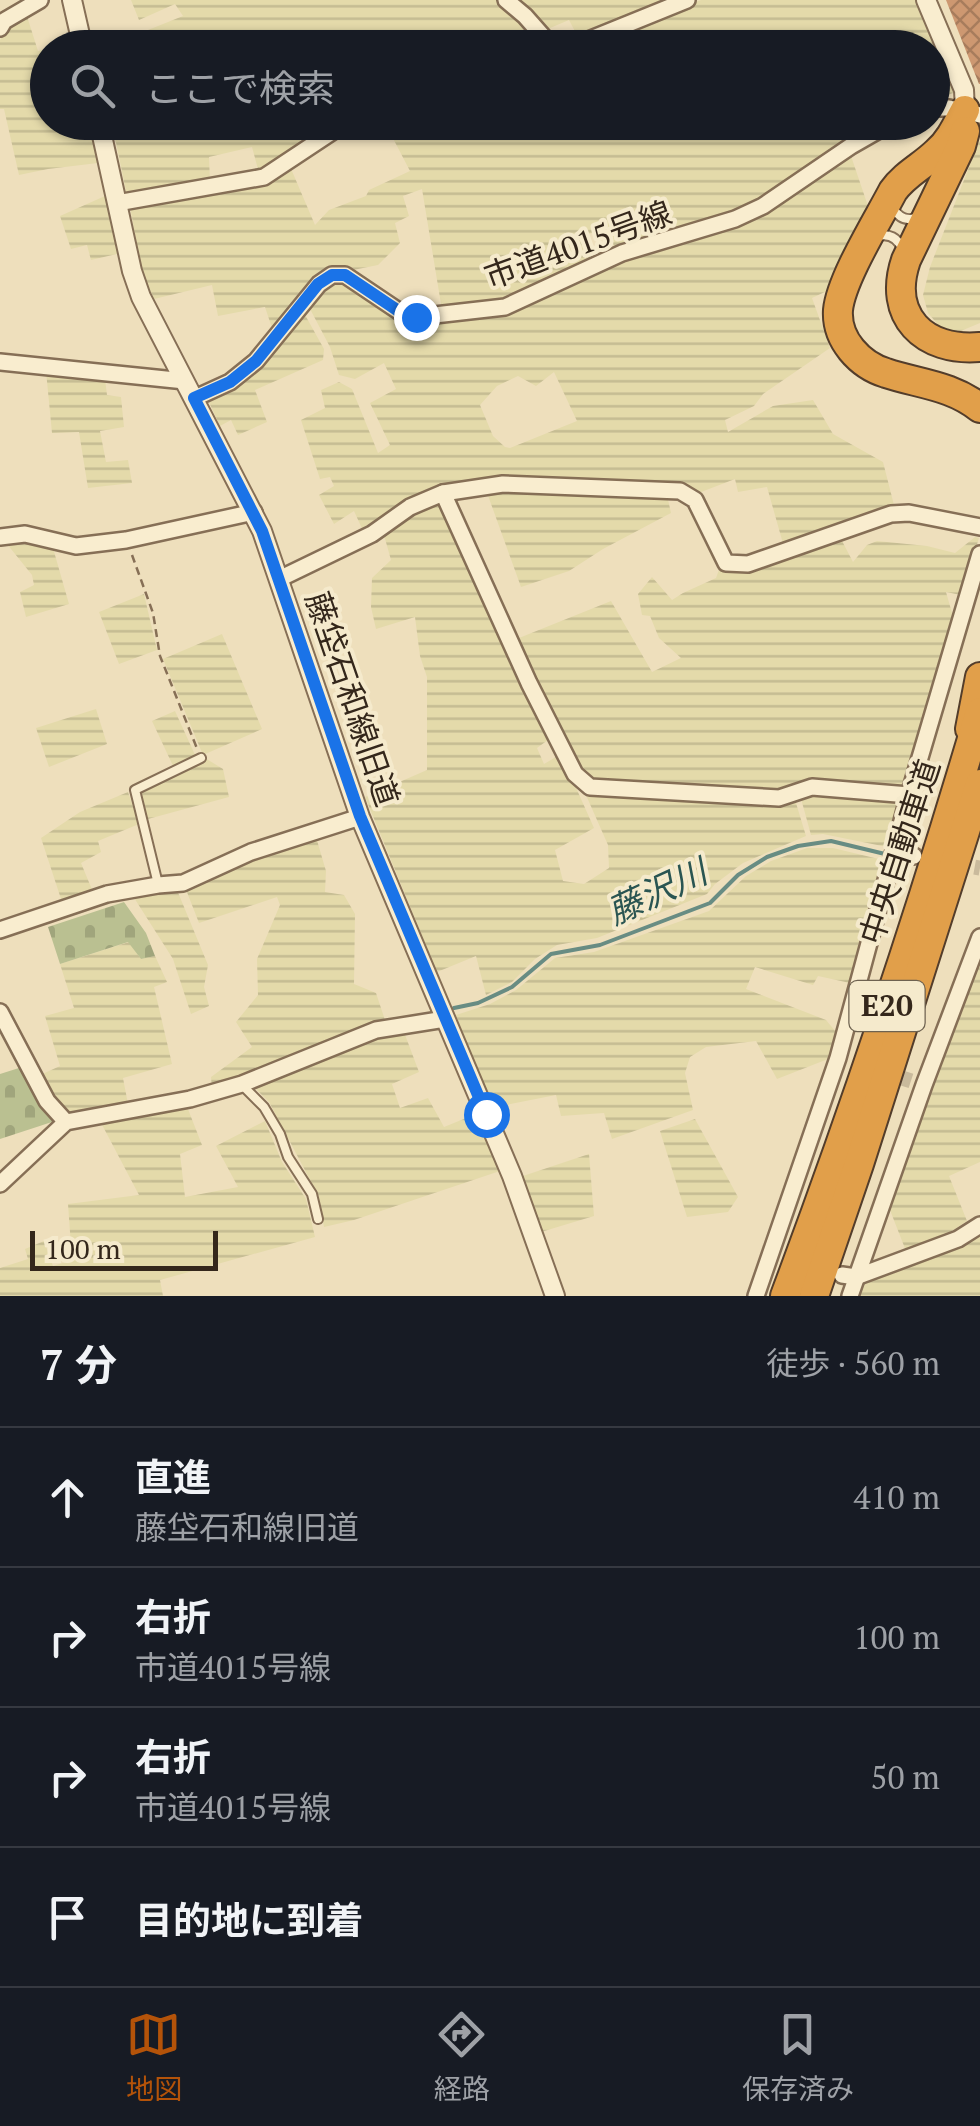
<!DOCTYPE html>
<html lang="ja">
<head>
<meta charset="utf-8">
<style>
  body { margin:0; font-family:"PT Serif","Noto Sans JP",serif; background:#242831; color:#f1f3f6 }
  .scale { position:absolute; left:30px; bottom:25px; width:188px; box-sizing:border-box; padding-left:10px; border:5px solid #34271b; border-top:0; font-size:28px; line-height:35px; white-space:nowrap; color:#34271b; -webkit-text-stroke:8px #f5eacc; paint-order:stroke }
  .stop { position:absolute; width:30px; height:30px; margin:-22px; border:8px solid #1a73e8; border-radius:50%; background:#fff }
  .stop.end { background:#1a73e8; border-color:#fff; box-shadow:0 2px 10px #0008 }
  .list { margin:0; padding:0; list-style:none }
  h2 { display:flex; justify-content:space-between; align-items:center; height:130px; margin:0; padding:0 40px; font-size:42px }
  h2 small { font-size:32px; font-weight:400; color:#9ea1a6 }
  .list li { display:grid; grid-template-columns:65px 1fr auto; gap:30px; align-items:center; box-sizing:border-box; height:140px; padding:0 40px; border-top:2px solid #363941 }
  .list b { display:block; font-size:38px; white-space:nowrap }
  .list p { margin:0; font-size:32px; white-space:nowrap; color:#9ea1a6 }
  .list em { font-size:32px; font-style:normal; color:#9ea1a6 }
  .icon { flex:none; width:55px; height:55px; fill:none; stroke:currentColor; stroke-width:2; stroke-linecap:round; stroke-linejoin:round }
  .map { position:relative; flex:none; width:980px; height:1296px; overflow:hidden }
  .search { position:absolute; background:#171b24; box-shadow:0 2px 8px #0004; left:30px; right:30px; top:30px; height:110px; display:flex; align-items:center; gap:25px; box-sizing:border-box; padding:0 35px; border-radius:55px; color:#9ea1a6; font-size:38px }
  .sheet { height:690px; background:#171b24 }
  nav { display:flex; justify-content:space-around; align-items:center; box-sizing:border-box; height:140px; border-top:2px solid #363941; background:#171b24; font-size:28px; color:#9ea1a6 }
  nav a { display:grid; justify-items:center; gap:5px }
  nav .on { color:#b45309 }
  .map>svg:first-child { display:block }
  .farmland { fill:url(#farmland-rules); fill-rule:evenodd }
  .cemetery { fill:url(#cemetery-stones) }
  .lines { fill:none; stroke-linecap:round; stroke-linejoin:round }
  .stream { stroke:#688c83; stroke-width:4 }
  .building { fill:url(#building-cross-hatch) }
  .minor-tunnel { stroke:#c9ba9c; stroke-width:15; stroke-dasharray:15 8; stroke-linecap:butt }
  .service-casing { stroke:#866f56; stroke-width:12 }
  .minor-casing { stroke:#866f56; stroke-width:20 }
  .tertiary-casing { stroke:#866f56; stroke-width:22 }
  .motorway-casing { stroke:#533d2b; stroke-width:32 }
  .path { stroke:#866f56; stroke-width:2.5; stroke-dasharray:8 5; stroke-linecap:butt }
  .service { stroke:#f9edcf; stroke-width:8 }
  .minor { stroke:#f9edcf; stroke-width:15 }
  .tertiary { stroke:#f9edcf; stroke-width:18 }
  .motorway { stroke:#e19f4a; stroke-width:28 }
  .route { stroke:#1a73e8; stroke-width:12 }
  .labels { text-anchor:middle; stroke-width:8; stroke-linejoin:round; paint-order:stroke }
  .shield { fill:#f5eacc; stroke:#6e6250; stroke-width:2.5 }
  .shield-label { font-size:30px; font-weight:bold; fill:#34271b }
  .street-label { font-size:32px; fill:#34271b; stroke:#f5eacc }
  .water-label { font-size:35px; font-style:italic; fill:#2a5552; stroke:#f5eacc }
</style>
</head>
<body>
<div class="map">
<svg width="980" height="1296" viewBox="0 0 980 1296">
  <defs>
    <pattern id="farmland-rules" width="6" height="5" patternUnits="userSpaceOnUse" patternTransform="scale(2.5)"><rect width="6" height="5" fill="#e4daaa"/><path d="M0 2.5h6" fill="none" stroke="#c4bb92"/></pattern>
    <pattern id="cemetery-stones" width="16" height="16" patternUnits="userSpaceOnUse" patternTransform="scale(2.5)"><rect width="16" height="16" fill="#bac091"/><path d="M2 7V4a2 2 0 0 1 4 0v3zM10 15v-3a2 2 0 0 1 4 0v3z" fill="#a0a57c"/></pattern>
    <pattern id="building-cross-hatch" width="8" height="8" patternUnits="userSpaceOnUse" patternTransform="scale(2.5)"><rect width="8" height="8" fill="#cd9871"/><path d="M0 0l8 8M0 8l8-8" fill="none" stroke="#a77c5c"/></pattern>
  </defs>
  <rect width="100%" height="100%" fill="#eedfbc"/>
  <!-- farmland -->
  <g class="farmland">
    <path d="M131,0h370l18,16 16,23 -24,9 -359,-1 -4,-17 35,-14 -8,-12 -36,16z"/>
    <path d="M514,0h159l-95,37 -9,-17 -26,11z"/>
    <path d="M701,0h221l37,91 -26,9 -1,-52h-357z"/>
    <path d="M26,13l12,38 9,-2 1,73 41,1 9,40 -50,6 -29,6 -15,-66h-4v-69l10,-16z"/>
    <path d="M156,122l131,1 14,18 -42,32 -7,-26 -43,10 1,25 -83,14 -15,-73h35l1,2z"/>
    <path d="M385,123h498l-117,76 -29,13 -123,35 -5,-20 -23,8 5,25 -94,44 -55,6 -20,-121 -19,7 6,20 -14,7 5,20 -22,22 -50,10 -55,56 -8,-24 -47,9 -6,-31 -58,14 -12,-27 -12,-65 159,-43 26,61 14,-15 37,-14 3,-6 41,-19z"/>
    <path d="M980,139v184l-24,10 -16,-6 -12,-14 -5,-18 7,-28z"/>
    <path d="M850,153l20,59 -41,78 -17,8 18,50 -67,46 -9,12 -29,14 3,12 45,-26 40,-6 20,34 50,28 11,43 -110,42 -17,-60 -29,5 -3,-13 -39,15 -31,-12 -46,3 -42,-2 -74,-7 -81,16 -22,11 -36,30 -10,-22 -20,13 -15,-29 15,-9 -4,-9 -10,2 -19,-59 24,-12 -4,-18 18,-8 13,7 26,64 12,-8 -20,-42 26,-14 -12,-26 -29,16 -16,-4 -9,-28 -21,-40 12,-15 13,-8 11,-2 62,40 99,-8 112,-54 133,-42zM554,372l23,49 -67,27 -5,-1 -12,-11 -13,-31 17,-19 21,-10 18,10z"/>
    <path d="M105,196l16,57 -30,7 -4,-15 -16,4 -11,-33z"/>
    <path d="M304,313l20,36 -1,11 -68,30 12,32 -29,13 -7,-15 -11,6 -13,-28z"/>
    <path d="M46,371l59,8 2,16 14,2 3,30 -24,4 6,31 22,-2 4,23 -44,5 -9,-56 -27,1z"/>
    <path d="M486,490l100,6 81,-1 4,18 -68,36 -34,22 -48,16z"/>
    <path d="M436,501l8,3 108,233 -15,11 7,16 17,-10 33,74 -39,22 8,31 21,3 25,-16 -1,-23 -26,-59 209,16 5,1 10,33 -63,27 -28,21 -8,10 -110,44 -40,7 -22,14 -23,23 -26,13 -10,-39 -39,16 -72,-175 62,-27v-93l-7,-21 -5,-39 -39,12 -5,-22 1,-29 19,-18 -9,-32z"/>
    <path d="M975,537l4,1 -18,57 -15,-3 8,28 -52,171 -138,4 -170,-17 -15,-8 -65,-130 97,-39 41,71 29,-14 -22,-20 -9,-22 -8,-1 -4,-21 14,-17 20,23 11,-7 33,-15 4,-11 121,-28 12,23 14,-17 10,-4 50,5 28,7z"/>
    <path d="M23,541l30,7 16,56 -43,13 -6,-25 14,-7 -2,-10 -25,-31z"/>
    <path d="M144,594l13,56 -38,14 -20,-52z"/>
    <path d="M222,634l40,95 -59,26 -40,-96z"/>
    <path d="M96,709l11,35 -58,23 -13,-39z"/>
    <path d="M175,711l21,46 -22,11 -22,-47z"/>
    <path d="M205,758l18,11 6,28 -81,22 -7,-24 1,-6z"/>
    <path d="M128,792l11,32 -41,17 3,11 -20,11 12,29 -30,13 -22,-67 39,-26z"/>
    <path d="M816,792l84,7 -13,48 -64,-13 -12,1 -11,-40z"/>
    <path d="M316,837l10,34 -1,21 19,3 11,19 -1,70 22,9 10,30 -174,65 -1,-11 41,-30 -16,-25 22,-27 -1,-36 23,-54 -3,-8 -78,26 -14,-36 55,-23z"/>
    <path d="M807,848h26l50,12 -24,82 -9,41 -32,-7 -5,9 -58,-18 -9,22 80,31 10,12 -8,27 -51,20 -21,-38 -50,6 -16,10 -5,16 8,37 -81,29 -8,-26 -43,3 -5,-21 -65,13 -35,-93 34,-11 26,-14 39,-32 39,-6 115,-41 37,-35 25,-15z"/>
    <path d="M177,890l31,75 -4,22 5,19 -18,8 -18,-55 -42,-66z"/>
    <path d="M129,942l12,17 14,-3 12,26 -13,5 18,77 -49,14 5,26 -61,10 -29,-38 22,-10 -15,-50 29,-8 -14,-44z"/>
    <path d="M980,946v216l-31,14 18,45 -20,13 -41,17 -18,-46z"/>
    <path d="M404,1032l15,40 -27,12 8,24 28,-10 16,29 32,-13 24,57 -146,49 -30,7 -6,-32 -49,-93 -17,-17 125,-49z"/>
    <path d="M186,1104l16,41 -22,9 5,43 53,-10 -22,-41 49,-25 17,41 24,37 9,38 -155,43 3,16h-163v-28l28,-9 -3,-10 19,-8 9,25 19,-6 -4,-56 71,-9 -40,-76z"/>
    <path d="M695,1119l43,78 -10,15 -41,5 -27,-86z"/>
    <path d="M589,1154l5,62 -53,16 -21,-55z"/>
    <path d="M980,1231v65h-122l4,-15z"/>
  </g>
  <!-- cemetery -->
  <g class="cemetery">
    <path d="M124,902l22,31 9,23 -14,3 -13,-17 -68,22 -12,-37z"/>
    <path d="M19,1068l36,53 -55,18v-65z"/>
  </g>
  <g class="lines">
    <!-- stream -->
    <path class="stream" d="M454,1008l24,-5 34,-16 39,-33 49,-9 110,-42 28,-28 29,-18 31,-11 33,-5 54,13"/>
  </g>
  <!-- building -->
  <path class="building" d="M946,0h34v84h-1z"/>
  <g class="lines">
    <!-- minor-tunnel -->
    <g class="minor-tunnel">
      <path d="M952,863l28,5"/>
      <path d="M853,1062l58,19"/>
    </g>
    <defs>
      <g id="service">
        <path d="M893,208c6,10 14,14 25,9"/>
        <path d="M875,237c14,-5 23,1 28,13"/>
        <path d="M158,884l-23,-94 66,-32"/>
        <path d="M243,1086l21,21 16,27 8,23 24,37 6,25"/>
      </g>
      <g id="minor">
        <path d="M506,0l19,16 23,26 13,3h15l111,-45"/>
        <path d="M0,28l4,-7 36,-21"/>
        <path d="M526,48l22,-6"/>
        <path d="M932,108h17l31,7"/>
        <path d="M117,203l147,-26 83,-55"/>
        <path d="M0,362l185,19"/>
        <path d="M195,398l35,-16 26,-21 63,-77 13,-9h13l55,37 17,5 88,-10 117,-54 113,-34 28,-13 88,-60 42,-24"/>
        <path d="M443,493l86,190 46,91 15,13 189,11 33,-11 97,8"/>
        <path d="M0,537l25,-3 51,12 50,-6 128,-28"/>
        <path d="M279,579l93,-45 38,-27 33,-14 60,-9 177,7 15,9 31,63 22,1 143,-50 18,-1 71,14"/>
        <path d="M894,851l20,5"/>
        <path d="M0,930l107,-36 51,-9 25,-2 68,-31 109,-35"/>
        <path d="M0,1012l47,89 19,21"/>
        <path d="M0,1184l66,-62 124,-23 52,-15 134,-54 69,-11"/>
        <path d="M842,1275l14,2 102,-38 22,-14"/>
        <path d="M756,1296l82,-238 71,-263 71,-241"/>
        <path d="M850,1296l74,-211 56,-148"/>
      </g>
      <g id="tertiary">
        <path d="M72,0l11,48"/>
        <path d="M926,0l38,90 1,20"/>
        <path d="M99,122l33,149 9,26 121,234 98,286 152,359 43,120"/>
      </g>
      <g id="motorway">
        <path d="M965,110c-8,15 -15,31 -28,42 -14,14 -32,22 -44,39 -15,29 -52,88 -55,119 -2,30 22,55 48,63 33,11 65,12 94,35"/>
        <path d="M965,131l-4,15 -55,114c-19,56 18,92 74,87"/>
        <path d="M970,729l10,-52"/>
        <path d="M785,1296c72,-192 137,-387 195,-584"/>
        <path d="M814,1296l45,-132 121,-380"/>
      </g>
    </defs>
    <!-- service casing -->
    <use href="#service" class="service-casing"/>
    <!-- minor casing -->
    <use href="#minor" class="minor-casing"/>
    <!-- tertiary casing -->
    <use href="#tertiary" class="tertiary-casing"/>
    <!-- motorway casing -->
    <use href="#motorway" class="motorway-casing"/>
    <!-- path -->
    <path class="path" d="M132,555l21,58 7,43 38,95"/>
    <!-- service -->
    <use href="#service" class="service"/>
    <!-- minor -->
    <use href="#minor" class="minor"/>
    <!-- tertiary -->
    <use href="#tertiary" class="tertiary"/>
    <!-- motorway -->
    <use href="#motorway" class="motorway"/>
  </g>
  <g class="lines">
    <!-- route -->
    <path class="route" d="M416,317l-16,-5 -55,-37h-13l-14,9 -62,77 -26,21 -36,16 68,133 98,285 126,298"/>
  </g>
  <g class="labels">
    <!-- shield labels -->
    <rect class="shield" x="849.5" y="981" width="75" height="50" rx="8"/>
    <g class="shield-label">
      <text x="887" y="1016">E20</text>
    </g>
    <!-- street labels -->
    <g class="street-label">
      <text transform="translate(578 245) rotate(-20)" y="11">市道4015号線</text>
      <text transform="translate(352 699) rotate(71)" y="11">藤垈石和線旧道</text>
      <text transform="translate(900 852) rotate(-72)" y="11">中央自動車道</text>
    </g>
    <!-- water labels -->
    <g class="water-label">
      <text transform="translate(657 892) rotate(-25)" y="12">藤沢川</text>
    </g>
  </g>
</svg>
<div class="scale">100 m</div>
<div class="stop" style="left:486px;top:1114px"></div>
<div class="stop end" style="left:416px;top:317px"></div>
<div class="search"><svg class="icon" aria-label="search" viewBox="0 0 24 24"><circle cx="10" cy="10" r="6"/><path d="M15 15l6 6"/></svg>ここで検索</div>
</div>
<section class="sheet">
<h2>7 分<small>徒歩 · 560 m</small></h2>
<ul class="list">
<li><svg class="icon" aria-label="ahead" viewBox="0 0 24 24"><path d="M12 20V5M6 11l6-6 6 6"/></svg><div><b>直進</b><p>藤垈石和線旧道</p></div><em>410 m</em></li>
<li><svg class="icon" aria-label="right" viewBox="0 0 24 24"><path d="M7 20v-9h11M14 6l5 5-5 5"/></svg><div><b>右折</b><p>市道4015号線</p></div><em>100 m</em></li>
<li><svg class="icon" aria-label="right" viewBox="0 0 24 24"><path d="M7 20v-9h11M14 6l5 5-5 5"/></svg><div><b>右折</b><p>市道4015号線</p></div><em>50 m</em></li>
<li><svg class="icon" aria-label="arrive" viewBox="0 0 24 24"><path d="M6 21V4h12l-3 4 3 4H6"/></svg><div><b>目的地に到着</b></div></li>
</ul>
</section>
<nav>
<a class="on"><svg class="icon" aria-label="map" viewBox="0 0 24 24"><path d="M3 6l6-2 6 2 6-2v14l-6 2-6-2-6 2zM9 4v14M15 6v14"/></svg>地図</a>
<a><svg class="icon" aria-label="directions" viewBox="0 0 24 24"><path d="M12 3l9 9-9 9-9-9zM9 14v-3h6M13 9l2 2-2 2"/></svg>経路</a>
<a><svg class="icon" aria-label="saved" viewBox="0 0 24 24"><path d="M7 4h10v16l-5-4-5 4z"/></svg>保存済み</a>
</nav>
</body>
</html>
